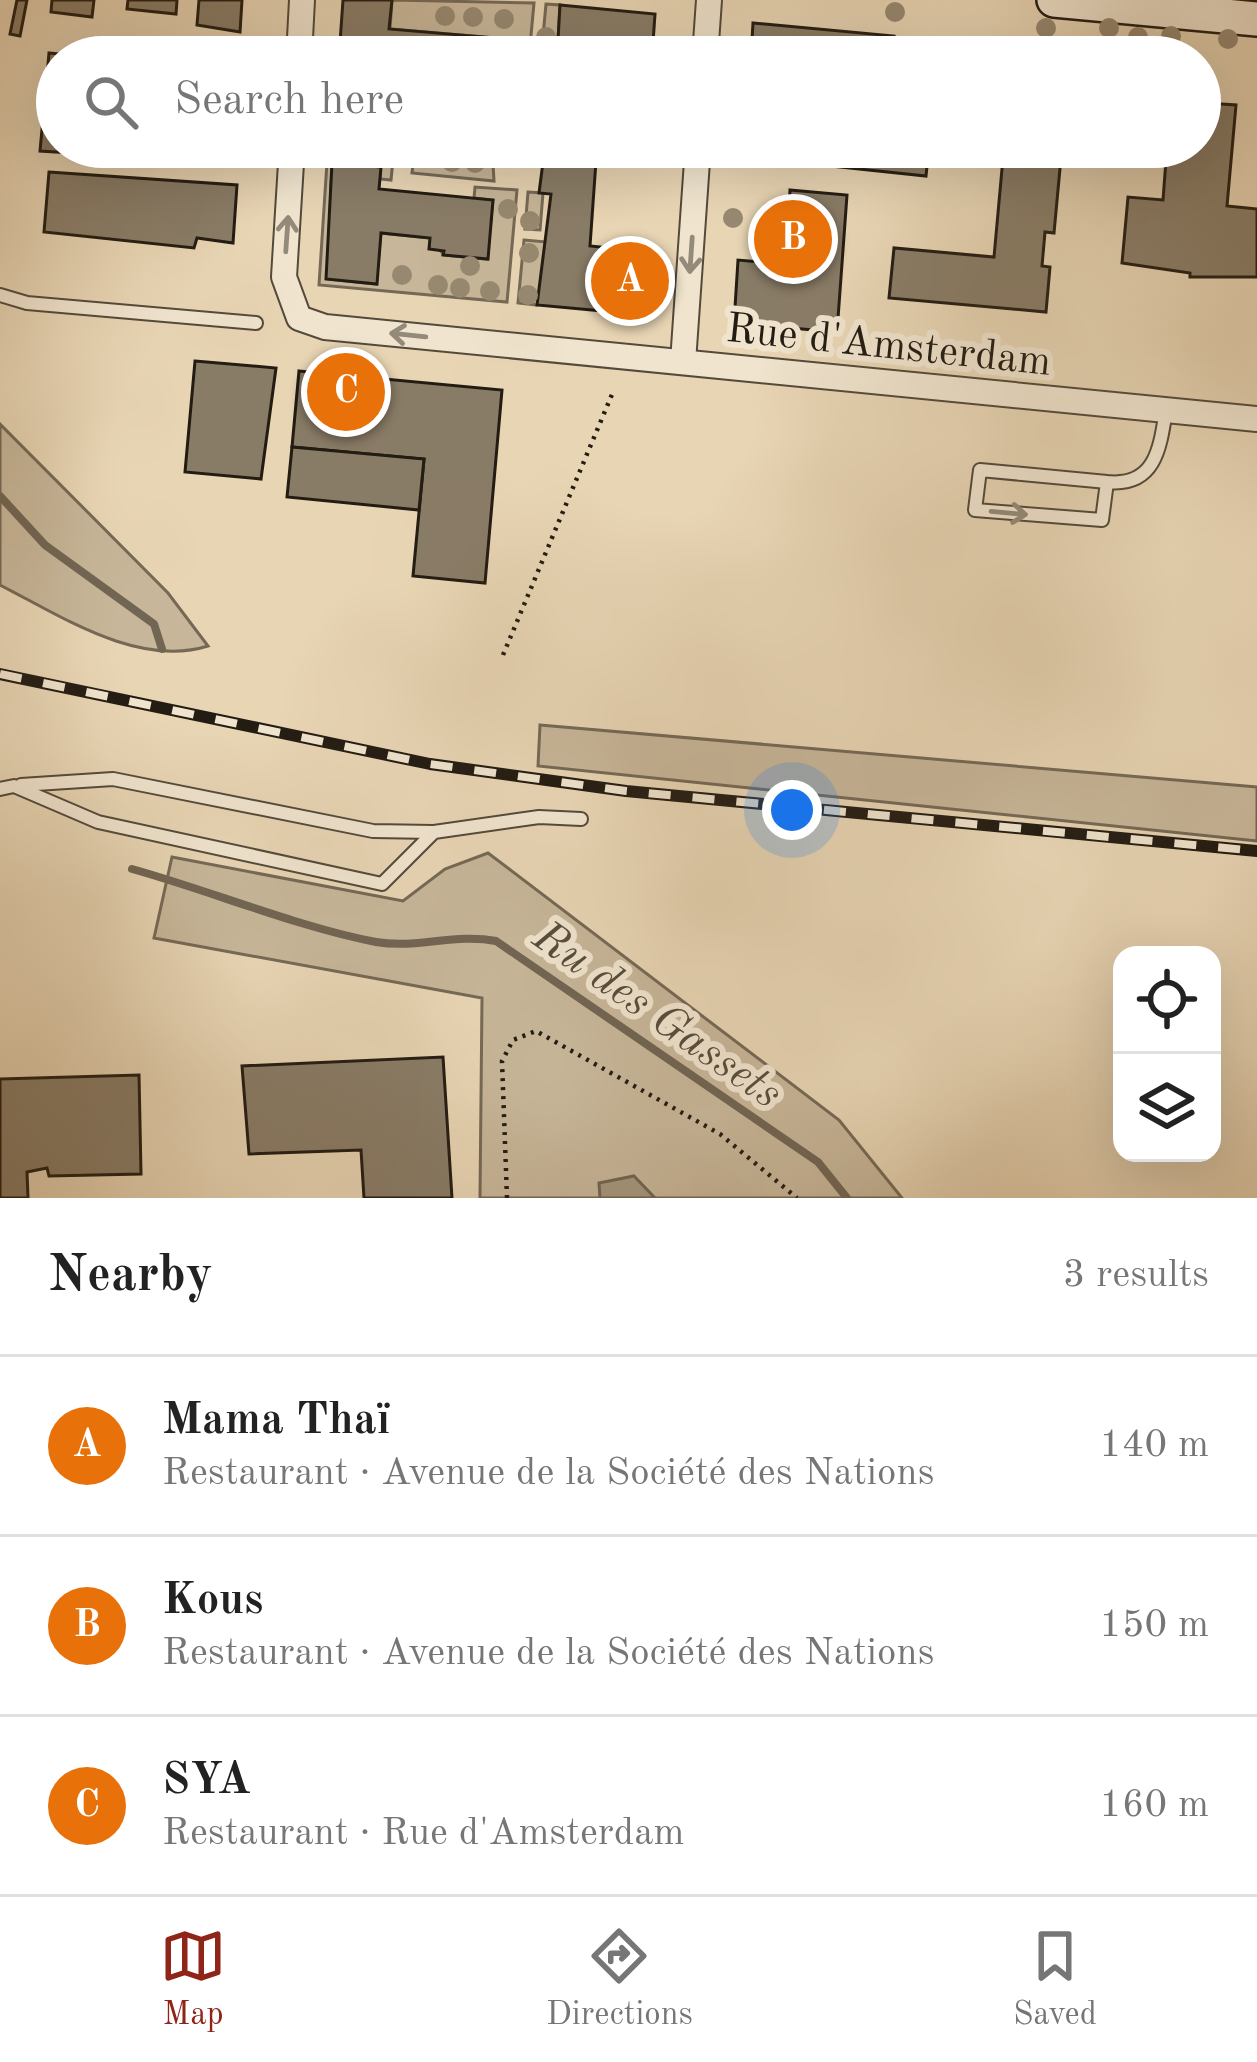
<!DOCTYPE html>
<html lang="en">
<head>
<meta charset="utf-8">
<style>
  body { margin:0; font-family:"Old Standard TT",serif; background:#f2f2f2; color:#222 }
  .controls { position:absolute; right:36px; bottom:36px; display:grid; overflow:hidden; border-radius:24px; box-shadow:0 12px 48px #0002 }
  .controls button { width:108px; height:108px; display:grid; place-items:center; padding:0; border:0; border-bottom:3px solid #e0e0e0; background:#fff; color:#222; font:60px sans-serif }
  .you { position:absolute; left:792px; top:810px; width:42px; height:42px; margin:-30px; border:9px solid #fff; border-radius:50%; background:#1a73e8; box-shadow:0 0 0 18px #1a73e833 }
  .badge { display:grid; place-items:center; width:78px; height:78px; border-radius:50%; background:#8f2418; color:#fff; font-size:39px; font-weight:700 }
  .pin { position:absolute; translate:-50% -50%; border:6px solid #fff; box-shadow:0 3px 12px #0006 }
  .list { margin:0; padding:0; list-style:none }
  h2 { display:flex; justify-content:space-between; align-items:center; height:156px; margin:0; padding:0 48px; font-size:51px }
  h2 small { font-size:39px; font-weight:400; color:#767676 }
  .list li { display:grid; grid-template-columns:78px 1fr auto; gap:36px; align-items:center; box-sizing:border-box; height:180px; padding:0 48px; border-top:3px solid #e0e0e0 }
  .list b { display:block; font-size:45px; white-space:nowrap }
  .list p { margin:0; font-size:39px; white-space:nowrap; color:#767676 }
  .list em { font-size:39px; font-style:normal; color:#767676 }
  .icon { flex:none; width:66px; height:66px; fill:none; stroke:currentColor; stroke-width:2; stroke-linecap:round; stroke-linejoin:round }
  .map { position:relative; flex:none; width:1257px; height:1198px; overflow:hidden }
  .search { position:absolute; background:#fff; box-shadow:0 12px 48px #0002; left:36px; right:36px; top:36px; height:132px; display:flex; align-items:center; gap:30px; box-sizing:border-box; padding:0 42px; border-radius:66px; color:#767676; font-size:45px }
  .sheet { height:696px; background:#fff }
  nav { display:flex; justify-content:space-around; align-items:center; box-sizing:border-box; height:168px; border-top:3px solid #e0e0e0; background:#fff; font-size:33px; color:#767676 }
  nav a { display:grid; justify-items:center; gap:6px }
  nav .on { color:#8f2418 }
  .map>svg:first-child { display:block }
  .green { fill:#c7b699; stroke:#756956; stroke-width:3 }
  .water { fill:#a5967d; stroke:#716553; stroke-width:3 }
  .lines { fill:none; stroke-linecap:round; stroke-linejoin:round }
  .stream { stroke:#716553; stroke-width:8 }
  .building { fill:#897c67; stroke:#231c13; stroke-width:3 }
  .service-casing { stroke:#544a3b; stroke-width:16 }
  .minor-casing { stroke:#544a3b; stroke-width:28 }
  .secondary-casing { stroke:#231c13; stroke-width:38 }
  .path { stroke:#231c13; stroke-width:4.5; stroke-dasharray:3 6; stroke-linecap:butt }
  .service { stroke:#f0e4ce; stroke-width:12 }
  .minor { stroke:#f0e4ce; stroke-width:24 }
  .secondary { stroke:#f0e4ce; stroke-width:33 }
  .rail-casing { stroke:#231c13; stroke-width:12 }
  .rail { stroke:#f0e4ce; stroke-width:8; stroke-dasharray:22; stroke-linecap:butt }
  .tree { fill:#978971 }
  .oneway { stroke:#948a7a }
  .labels { text-anchor:middle; stroke-width:12; stroke-linejoin:round; paint-order:stroke }
  .street-label { font-size:42px; fill:#231c13; stroke:#f0e4ce }
  .water-label { font-size:45px; font-style:italic; fill:#574d3d; stroke:#f0e4ce }
</style>
</head>
<body>
<div class="map">
<svg width="1257" height="1198" viewBox="0 0 1257 1198">
  <rect width="100%" height="100%" fill="#e8d5b4"/>
  <filter id="stains"><feTurbulence type="fractalNoise" baseFrequency=".00167" numOctaves="4"/><feColorMatrix values="0 0 0 0 .2 0 0 0 0 .09 0 0 0 0 .02 0 0 0 .5 -.17"/></filter>
  <radialGradient id="worn" r=".72"><stop offset=".6" stop-color="#630" stop-opacity="0"/><stop offset="1" stop-color="#630" stop-opacity=".3"/></radialGradient>
  <!-- green -->
  <g class="green">
    <path d="M392,0l142,3 -5,54h-22v-18l-117,-10z"/>
    <path d="M546,4l14,1 -3,52h-16z"/>
    <path d="M328,147l66,2 -3,31 -11,-1v-12l-48,-4 -5,116 49,5 5,-51 49,5 14,17 43,4 6,-59 -19,-2 1,-11 42,3 -10,112 -188,-17z"/>
    <path d="M415,147h77l2,34 -82,-8z"/>
    <path d="M528,192l15,1 -3,37 -15,-1z"/>
    <path d="M524,240l23,2 -10,63 -19,-2z"/>
    <path d="M0,424l168,169 40,53c-70,22 -147,-30 -208,-61z"/>
    <path d="M540,725l717,62v54l-719,-75z"/>
    <path d="M488,853l351,267 63,78h-422l2,-200 -328,-60 18,-81 231,44 42,-32z"/>
  </g>
  <!-- water -->
  <path class="water" d="M634,1176l21,22h-55l-1,-15z"/>
  <g class="lines">
    <!-- stream -->
    <g class="stream">
      <path d="M0,496l45,49 109,79 8,25"/>
      <path d="M132,869c76,21 169,59 244,73 41,7 79,-9 120,-1l322,221 29,36"/>
    </g>
  </g>
  <!-- building -->
  <g class="building">
    <path d="M17,0h10l-7,36 -10,-2z"/>
    <path d="M52,0h42l-2,17 -41,-5z"/>
    <path d="M128,0h49l-1,14 -49,-5z"/>
    <path d="M199,0h43l-2,32 -43,-7z"/>
    <path d="M343,0h49l-3,29 119,10 -1,18h-168z"/>
    <path d="M560,5l95,9 -3,43h-95z"/>
    <path d="M753,23l141,13 -2,21h-141z"/>
    <path d="M49,53l43,4h-35v90h30v7l-47,-3z"/>
    <path d="M1206,103l30,2 -9,101 30,3v68h-67v-4l-68,-10 6,-66 35,3 4,-53h33v-41z"/>
    <path d="M545,147h52l-7,99 50,5 -4,63 -99,-9 14,-111 -12,-1z"/>
    <path d="M793,147h136l-3,29 -134,-14z"/>
    <path d="M1004,147h58l-8,86 -9,-1 -3,34 8,1 -4,45 -157,-14 5,-50 100,9z"/>
    <path d="M332,163l49,4 -2,22 114,11 -5,59 -45,-4 1,-4 -15,-2 1,-11 -49,-5 -4,51 -51,-5z"/>
    <path d="M49,172l188,13 -4,58 -36,-5 -3,10 -150,-16z"/>
    <path d="M790,190l57,5 -10,137 -103,-9 4,-63 48,4z"/>
    <path d="M195,361l81,7 -15,111 -76,-7z"/>
    <path d="M299,371l203,19 -17,193 -72,-7 11,-117 -132,-12z"/>
    <path d="M292,447l132,12 -5,51 -132,-13z"/>
    <path d="M443,1057l9,141h-88l-3,-48 -112,4 -7,-88z"/>
    <path d="M139,1075l2,99 -92,2 -2,-8 -20,4 1,26h-28v-119z"/>
  </g>
  <g class="lines">
    <defs>
      <g id="service">
        <path d="M0,295l27,8 229,20"/>
        <path d="M1107,482l-5,38 -127,-10 5,-40 127,12c48,5 53,-33 59,-72"/>
        <path d="M21,785l92,-6 260,52 60,1"/>
        <path d="M0,789l14,-3 84,36 284,62 52,-52 105,-15 42,2"/>
      </g>
      <g id="minor">
        <path d="M299,57l3,-57"/>
        <path d="M705,57l4,-57"/>
        <path d="M292,147l-8,130 15,41 26,9 932,92"/>
        <path d="M683,362l15,-215"/>
      </g>
      <path id="secondary" d="M1054,0l203,19"/>
    </defs>
    <!-- service casing -->
    <use href="#service" class="service-casing"/>
    <!-- minor casing -->
    <use href="#minor" class="minor-casing"/>
    <!-- secondary casing -->
    <use href="#secondary" class="secondary-casing"/>
    <!-- path -->
    <g class="path">
      <path d="M503,655l110,-263"/>
      <path d="M507,1198l-5,-137 11,-21 23,-9 184,103 77,64"/>
    </g>
    <!-- service -->
    <use href="#service" class="service"/>
    <!-- minor -->
    <use href="#minor" class="minor"/>
    <!-- secondary -->
    <use href="#secondary" class="secondary"/>
    <defs>
      <path id="rail" d="M0,674l430,90 196,27 631,60"/>
    </defs>
    <!-- rail casing -->
    <use href="#rail" class="rail-casing"/>
    <!-- rail -->
    <use href="#rail" class="rail"/>
  </g>
  <!-- trees -->
  <g class="tree">
    <circle cx="895" cy="12" r="10"/>
    <circle cx="445" cy="16" r="10"/>
    <circle cx="473" cy="17" r="10"/>
    <circle cx="504" cy="19" r="10"/>
    <circle cx="1046" cy="28" r="10"/>
    <circle cx="1109" cy="28" r="10"/>
    <circle cx="1171" cy="36" r="10"/>
    <circle cx="546" cy="37" r="10"/>
    <circle cx="1138" cy="37" r="10"/>
    <circle cx="1228" cy="39" r="10"/>
    <circle cx="452" cy="162" r="10"/>
    <circle cx="475" cy="163" r="10"/>
    <circle cx="508" cy="209" r="10"/>
    <circle cx="733" cy="218" r="10"/>
    <circle cx="530" cy="221" r="10"/>
    <circle cx="529" cy="253" r="10"/>
    <circle cx="470" cy="266" r="10"/>
    <circle cx="402" cy="275" r="10"/>
    <circle cx="438" cy="285" r="10"/>
    <circle cx="460" cy="288" r="10"/>
    <circle cx="490" cy="291" r="10"/>
    <circle cx="528" cy="295" r="10"/>
  </g>
  <!-- one-way arrows -->
  <defs><path id="oneway-shaft" d="M-6 0H5M1.5-3L5.5 0L1.5 3" fill="none" stroke-width="1.6" stroke-linecap="round" stroke-linejoin="round" transform="scale(3)"/></defs>
  <g class="oneway">
    <use href="#oneway-shaft" transform="translate(287 234) rotate(-86)"/>
    <use href="#oneway-shaft" transform="translate(691 255) rotate(94)"/>
    <use href="#oneway-shaft" transform="translate(408 335) rotate(-174)"/>
    <use href="#oneway-shaft" transform="translate(1009 513) rotate(5)"/>
  </g>
  <g class="labels">
    <!-- street labels -->
    <g class="street-label">
      <text transform="translate(889 343) rotate(6)" y="15">Rue d'Amsterdam</text>
    </g>
    <!-- water labels -->
    <g class="water-label">
      <text transform="translate(659 1013) rotate(35)" y="16">Ru des Gassets</text>
    </g>
  </g>
  <rect width="100%" height="100%" filter="url(#stains)"/>
  <rect width="100%" height="100%" fill="url(#worn)"/>
</svg>
<div class="controls">
<button><svg class="icon" aria-label="locate" viewBox="0 0 24 24"><circle cx="12" cy="12" r="6"/><path d="M12 2v4M12 18v4M2 12h4M18 12h4"/></svg></button>
<button><svg class="icon" aria-label="layers" viewBox="0 0 24 24"><path d="M12 4l9 5-9 5-9-5zM3 14l9 5 9-5"/></svg></button>
</div>
<div class="you"></div>
<div class="pin badge" style="left:630px;top:281px;background:#e8710a">A</div>
<div class="pin badge" style="left:793px;top:239px;background:#e8710a">B</div>
<div class="pin badge" style="left:346px;top:392px;background:#e8710a">C</div>
<div class="search"><svg class="icon" aria-label="search" viewBox="0 0 24 24"><circle cx="10" cy="10" r="6"/><path d="M15 15l6 6"/></svg>Search here</div>
</div>
<section class="sheet">
<h2>Nearby<small>3 results</small></h2>
<ul class="list">
<li><span class="badge" style="background:#e8710a">A</span><div><b>Mama Thaï</b><p>Restaurant · Avenue de la Société des Nations</p></div><em>140 m</em></li>
<li><span class="badge" style="background:#e8710a">B</span><div><b>Kous</b><p>Restaurant · Avenue de la Société des Nations</p></div><em>150 m</em></li>
<li><span class="badge" style="background:#e8710a">C</span><div><b>SYA</b><p>Restaurant · Rue d'Amsterdam</p></div><em>160 m</em></li>
</ul>
</section>
<nav>
<a class="on"><svg class="icon" aria-label="map" viewBox="0 0 24 24"><path d="M3 6l6-2 6 2 6-2v14l-6 2-6-2-6 2zM9 4v14M15 6v14"/></svg>Map</a>
<a><svg class="icon" aria-label="directions" viewBox="0 0 24 24"><path d="M12 3l9 9-9 9-9-9zM9 14v-3h6M13 9l2 2-2 2"/></svg>Directions</a>
<a><svg class="icon" aria-label="saved" viewBox="0 0 24 24"><path d="M7 4h10v16l-5-4-5 4z"/></svg>Saved</a>
</nav>
</body>
</html>
